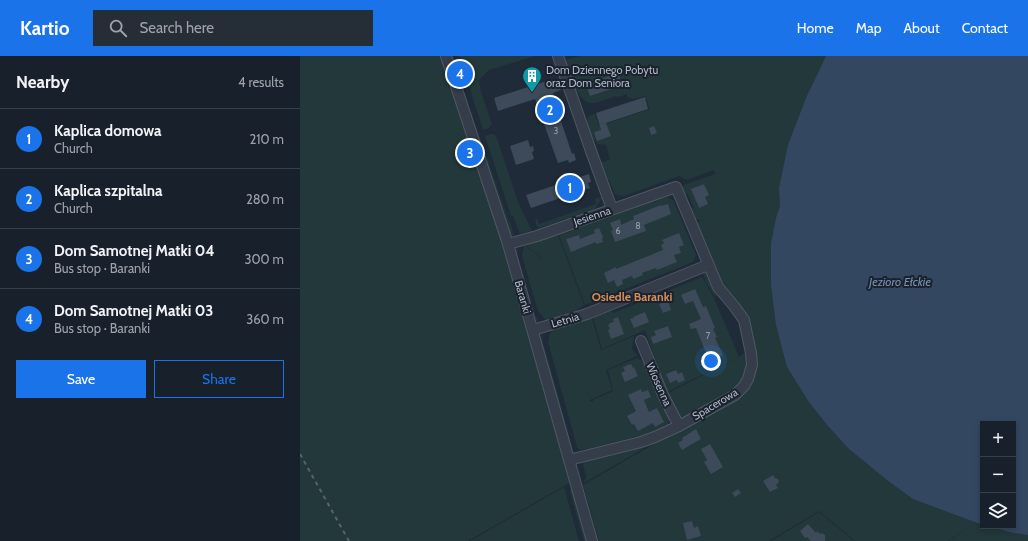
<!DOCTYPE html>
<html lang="en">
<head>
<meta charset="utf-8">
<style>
  body { margin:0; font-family:Cabin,sans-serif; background:#252d37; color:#f1f3f6 }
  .controls { position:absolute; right:12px; bottom:12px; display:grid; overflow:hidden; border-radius:0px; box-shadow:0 2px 6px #0003 }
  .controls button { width:36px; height:36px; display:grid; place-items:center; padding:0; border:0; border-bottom:1px solid #363e47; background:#18202b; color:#f1f3f6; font:20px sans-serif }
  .you { position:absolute; left:411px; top:305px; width:14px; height:14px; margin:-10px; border:3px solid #fff; border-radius:50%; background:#1a73e8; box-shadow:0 0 0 6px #1a73e833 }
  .badge { display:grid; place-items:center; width:26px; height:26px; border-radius:50%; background:#1a73e8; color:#fff; font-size:13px; font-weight:700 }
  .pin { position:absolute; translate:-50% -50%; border:2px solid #fff; box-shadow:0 1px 4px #0006 }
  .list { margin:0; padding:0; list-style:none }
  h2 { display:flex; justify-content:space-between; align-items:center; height:52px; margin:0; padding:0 16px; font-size:17px }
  h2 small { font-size:13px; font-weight:400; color:#9fa3a9 }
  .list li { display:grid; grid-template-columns:26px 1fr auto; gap:12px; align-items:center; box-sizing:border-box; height:60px; padding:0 16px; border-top:1px solid #363e47 }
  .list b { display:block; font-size:15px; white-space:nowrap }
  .list p { margin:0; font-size:13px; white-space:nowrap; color:#9fa3a9 }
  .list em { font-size:13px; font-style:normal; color:#9fa3a9 }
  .actions { display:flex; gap:8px; padding:12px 16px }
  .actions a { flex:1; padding:9px 0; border:1px solid #1a73e8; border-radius:0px; text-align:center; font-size:14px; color:#1a73e8 }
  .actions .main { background:#1a73e8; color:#fff }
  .icon { flex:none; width:22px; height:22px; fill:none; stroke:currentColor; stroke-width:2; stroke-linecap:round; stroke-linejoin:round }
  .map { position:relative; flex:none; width:728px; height:485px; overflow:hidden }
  header { display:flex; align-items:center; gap:24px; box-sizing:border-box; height:56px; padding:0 20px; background:#1a73e8; color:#fff }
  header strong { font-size:19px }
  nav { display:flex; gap:22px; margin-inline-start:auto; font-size:14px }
  .search { width:280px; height:36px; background:#252d37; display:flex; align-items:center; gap:10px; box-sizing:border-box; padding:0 14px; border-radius:0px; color:#9fa3a9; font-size:15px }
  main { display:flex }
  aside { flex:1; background:#18202b }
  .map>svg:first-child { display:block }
  .green { fill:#22383a }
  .water { fill:#334761 }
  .building { fill:#3c4a59 }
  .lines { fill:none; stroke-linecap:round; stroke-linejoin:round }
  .minor-casing { stroke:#4f5864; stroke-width:12 }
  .minor { stroke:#343d49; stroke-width:10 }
  .rail { stroke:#566171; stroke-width:2; stroke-dasharray:4 4; stroke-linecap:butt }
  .labels { text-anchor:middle; stroke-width:4; stroke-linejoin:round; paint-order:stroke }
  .number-label { font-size:9px; fill:#929cab }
  .poi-label { font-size:11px; fill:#afb8c6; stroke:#1a222e; text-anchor:start }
  .street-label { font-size:11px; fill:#afb8c6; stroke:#1a222e }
  .water-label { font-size:12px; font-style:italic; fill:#758faf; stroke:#1a222e }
  .neighbourhood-label { font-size:12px; font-weight:bold; fill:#d58d5a; stroke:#1a222e }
</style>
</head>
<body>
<header>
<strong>Kartio</strong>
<div class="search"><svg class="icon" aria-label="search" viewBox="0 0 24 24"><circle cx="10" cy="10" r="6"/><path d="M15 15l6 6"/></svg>Search here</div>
<nav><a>Home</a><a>Map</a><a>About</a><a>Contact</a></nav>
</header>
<main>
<aside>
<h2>Nearby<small>4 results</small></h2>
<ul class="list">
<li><span class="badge">1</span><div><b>Kaplica domowa</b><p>Church</p></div><em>210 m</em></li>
<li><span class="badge">2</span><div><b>Kaplica szpitalna</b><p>Church</p></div><em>280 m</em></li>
<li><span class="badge">3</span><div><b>Dom Samotnej Matki 04</b><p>Bus stop · Baranki</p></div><em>300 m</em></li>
<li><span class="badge">4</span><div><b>Dom Samotnej Matki 03</b><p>Bus stop · Baranki</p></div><em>360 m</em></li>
</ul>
<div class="actions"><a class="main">Save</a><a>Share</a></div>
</aside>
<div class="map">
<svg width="728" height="485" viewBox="0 0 728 485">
  <rect width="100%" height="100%" fill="#202b39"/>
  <!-- green -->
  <g class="green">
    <path d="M0,0h141l24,72 1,9 12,36 6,11 20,62 67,236 -103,59h-168z"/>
    <path d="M159,0h76l-46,14 -10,10 2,12 11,32c-2,4 -5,5 -9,6 -4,-14 -9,-27 -13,-41 -4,-12 -6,-22 -11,-33z"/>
    <path d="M280,0h273l-73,145v5l203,294v26h30l15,-21v36h-79l24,-16 -25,16h-93l-36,-30 -50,30h-170l-16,-56 130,-75 37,-29 -2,-53 -26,-42 -27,-63 15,-6 2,-13 -2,13 -11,4 -1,-2 -4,2 -5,-11 4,-2 2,3 -8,-18 -5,2 -1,-5 3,-5 31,-11 -1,-4 -27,10 -8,-4 -55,20 -9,-1c-3,-12 -11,-20 -14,-32l9,-4 -4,-14 -8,-1 -7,-8 -4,-13 1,-7 7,-2 4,12 51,-17 -5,-13 -12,3 -6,-2v-3l-9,3 -2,-1c-7,2 -15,6 -22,7 -17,2 -25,-30 -28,-43z"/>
    <path d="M191,78h3l3,4 21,64 13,27v2l-11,3 -7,-18h-2l-26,-80z"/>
    <path d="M180,81l29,85h1l4,14 -4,-3 -3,-4 -29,-90z"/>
    <path d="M302,141v1l-7,11 -56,19 -2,-1 -2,-7 2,-2 2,6 57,-20 -1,-6z"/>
    <path d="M366,141l7,3 23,55 -3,7 -108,43 -26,-70z"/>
    <path d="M258,179l26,70 -9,6 -28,9 -2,-1 -7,-8 -16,-55 2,-11 14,10 4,8 -3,-8 -14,-10z"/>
    <path d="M218,191l-1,9 17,59 4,4v2l-5,-5 -17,-59v-7z"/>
    <path d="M403,216c8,2 16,18 12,25l-10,-16 1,-1 -3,-6 -3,-1z"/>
    <path d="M402,221l12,21 25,59 -72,35 -22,-62 -43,19 -9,-32 18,-7 2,3z"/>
    <path d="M321,238l1,2 -33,13 -10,2 6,-3z"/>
    <path d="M292,262l9,32 33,-14 -2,13 5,7 -31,14 6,20 -22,10 -4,-14 4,15 3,1v-2l20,-9 -5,-21 29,-12 8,5 12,34 12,21 -1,8 -5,4 -75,19 -8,1 -3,-3 -29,-105 2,-9 3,-3z"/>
    <path d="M242,277l1,9 30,108 -3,-3 -29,-103 -1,-4z"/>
    <path d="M448,295l2,9 -10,26 -59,35 -13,-28 71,-36z"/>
    <path d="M342,390l1,3 -61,35c2,-3 4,-5 4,-9 -1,-5 -4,-8 -2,-13l7,-2 3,-2z"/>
    <path d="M264,431l15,54h-109z"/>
    <path d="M273,433l15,52h-4l-14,-49 1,-2z"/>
    <path d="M519,456l35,29h-83z"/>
  </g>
  <!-- water -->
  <path class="water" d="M526,0h202v479l-19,-3 -21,-6h25v-102h-30v101l-70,-26 -26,-19 -39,-32 -20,-22 -19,-24 -22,-35 -11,-42 -5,-40v-41l5,-26 4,-12 -1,-18 9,-43 18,-47z"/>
  <!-- building -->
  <g class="building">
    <path d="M318,17l5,12 -33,11 -4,-12z"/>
    <path d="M253,23l2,5 3,-1 3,7 -8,3 5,15 -1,1 15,45 2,-1 2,7 -7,3 -1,-3 -10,3 -23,-64 -37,12 -4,-13z"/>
    <path d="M345,41l3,12 -42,14 5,13 -14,5 -3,-9 7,-2 -5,-17z"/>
    <path d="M354,70l3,7 -6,2 -2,-7z"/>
    <path d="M228,84l2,7 3,-1 1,5 -2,1 2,7 -18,6 -6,-19z"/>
    <path d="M289,118l2,8 -3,1 2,5 -59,20 -5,-13z"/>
    <path d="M404,128l5,11 -4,2 3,7 -9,4 -8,-19z"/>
    <path d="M368,148l3,10 -27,11 2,6 -31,11 -4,-11 2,-1 -3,-7 10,-4 1,6 13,-6 -1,-3 28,-11v1z"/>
    <path d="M299,172l4,9 -1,1 1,4 -7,2v-2l-25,10 -5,-13 13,-4 1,4 15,-6 -1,-3z"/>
    <path d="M379,177l5,12 -5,2 2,6 -7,2 3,7 -20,8 -1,-2 -14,5 1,2 -10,4 -1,-3 -10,4 1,4 -6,3 -3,-7 -6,3 -4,-10 12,-6v2l47,-19 -2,-5 3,-2 -2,-3z"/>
    <path d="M395,233l8,18 3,-1 9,22 -2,1 4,8 -2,1 8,17 -6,3 3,5 -8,4 -2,-6 -3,1 -3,-8 2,-1 -10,-25 -5,1 -2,-5 12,-5 -8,-18 -8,3 -4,-9z"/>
    <path d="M368,245l3,9 -8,3 -4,-9z"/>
    <path d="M345,256l4,10 -15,6 -4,-9 4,-1 -1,-1z"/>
    <path d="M318,261l6,17 -13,5 -3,-9 2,-1 -2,-4 2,-1v-1l4,-1 -1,-3z"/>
    <path d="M368,270l4,11 -19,7 -2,-7 5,-2 -2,-4z"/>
    <path d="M331,308l2,4 1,-1 4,9 -13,6 -4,-9 4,-2 -2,-4z"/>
    <path d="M376,314l2,4 4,-2 3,8 -7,3 -1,-3 -7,3 -4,-9z"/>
    <path d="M341,333l1,3 6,-2 3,7 -7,3 5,12 8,-4 7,14 -9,5 -2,-4 -15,8 -4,-7 -2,1 -5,-9 9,-5 -8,-16z"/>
    <path d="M396,373l5,10 -19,11 -4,-7 5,-3 -1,-2z"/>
    <path d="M410,388l13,23 -12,7 -7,-12 3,-2 -6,-11z"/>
    <path d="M473,419l2,3 3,1 1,2 -1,2 -2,2 2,3 -8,4 -7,-11z"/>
    <path d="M438,433l3,4 -6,4 -3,-4z"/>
    <path d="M392,465l2,7 4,-2 3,10 -14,4 -4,-17z"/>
    <path d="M508,468l8,9 1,-2 3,3 2,-1 3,2v6h-14l-4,-4 -2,1 -5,-7z"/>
  </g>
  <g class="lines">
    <defs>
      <g id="minor">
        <path d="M146,0l62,188 84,297"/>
        <path d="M258,0l34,98 20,55"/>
        <path d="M208,188l29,-8 139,-49 42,100 16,19 10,14 7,33 1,12 -4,14 -4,7 -9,9 -56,31 -24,11 -14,5 -72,18"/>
        <path d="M233,274l54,-16 121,-49"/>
        <path d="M341,285l22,54 16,31"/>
      </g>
    </defs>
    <!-- minor casing -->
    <use href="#minor" class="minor-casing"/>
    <!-- minor -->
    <use href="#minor" class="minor"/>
    <!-- rail -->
    <path class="rail" d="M0,398l49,87"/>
  </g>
  <!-- icons -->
  <defs>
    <symbol id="building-pin" viewBox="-11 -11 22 30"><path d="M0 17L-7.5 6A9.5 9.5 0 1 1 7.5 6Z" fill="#0f9aa8" stroke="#1a222e"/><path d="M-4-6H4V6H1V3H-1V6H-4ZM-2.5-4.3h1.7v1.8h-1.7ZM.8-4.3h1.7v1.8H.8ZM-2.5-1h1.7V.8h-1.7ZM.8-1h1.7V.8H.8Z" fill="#fff"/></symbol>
  </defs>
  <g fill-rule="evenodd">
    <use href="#building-pin" x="221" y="9" width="22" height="30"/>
  </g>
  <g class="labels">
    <!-- number labels -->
    <g class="number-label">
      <text x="256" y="78">3</text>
      <text x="338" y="173">8</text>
      <text x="318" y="178">6</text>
      <text x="408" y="283">7</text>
    </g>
    <!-- poi labels -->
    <g class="poi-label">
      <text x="246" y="18">Dom Dziennego Pobytu<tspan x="246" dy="13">oraz Dom Seniora</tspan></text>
    </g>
    <!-- street labels -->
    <g class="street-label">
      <text transform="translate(292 160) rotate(-19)" y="4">Jesienna</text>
      <text transform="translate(223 241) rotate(74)" y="4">Baranki</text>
      <text transform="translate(265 264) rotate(-16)" y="4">Letnia</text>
      <text transform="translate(359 328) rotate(66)" y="4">Wiosenna</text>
      <text transform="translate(415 348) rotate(-31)" y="4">Spacerowa</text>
    </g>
    <!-- water labels -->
    <g class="water-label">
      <text x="600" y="230">Jezioro Ełckie</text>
    </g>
    <!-- neighbourhood labels -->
    <g class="neighbourhood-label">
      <text x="332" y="245">Osiedle Baranki</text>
    </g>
  </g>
</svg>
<div class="controls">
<button>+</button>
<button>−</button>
<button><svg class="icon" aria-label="layers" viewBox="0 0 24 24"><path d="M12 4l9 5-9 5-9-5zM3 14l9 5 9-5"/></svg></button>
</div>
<div class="you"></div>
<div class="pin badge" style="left:270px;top:132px">1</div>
<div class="pin badge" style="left:250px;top:54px">2</div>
<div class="pin badge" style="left:170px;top:97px">3</div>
<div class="pin badge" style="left:160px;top:18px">4</div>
</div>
</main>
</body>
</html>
